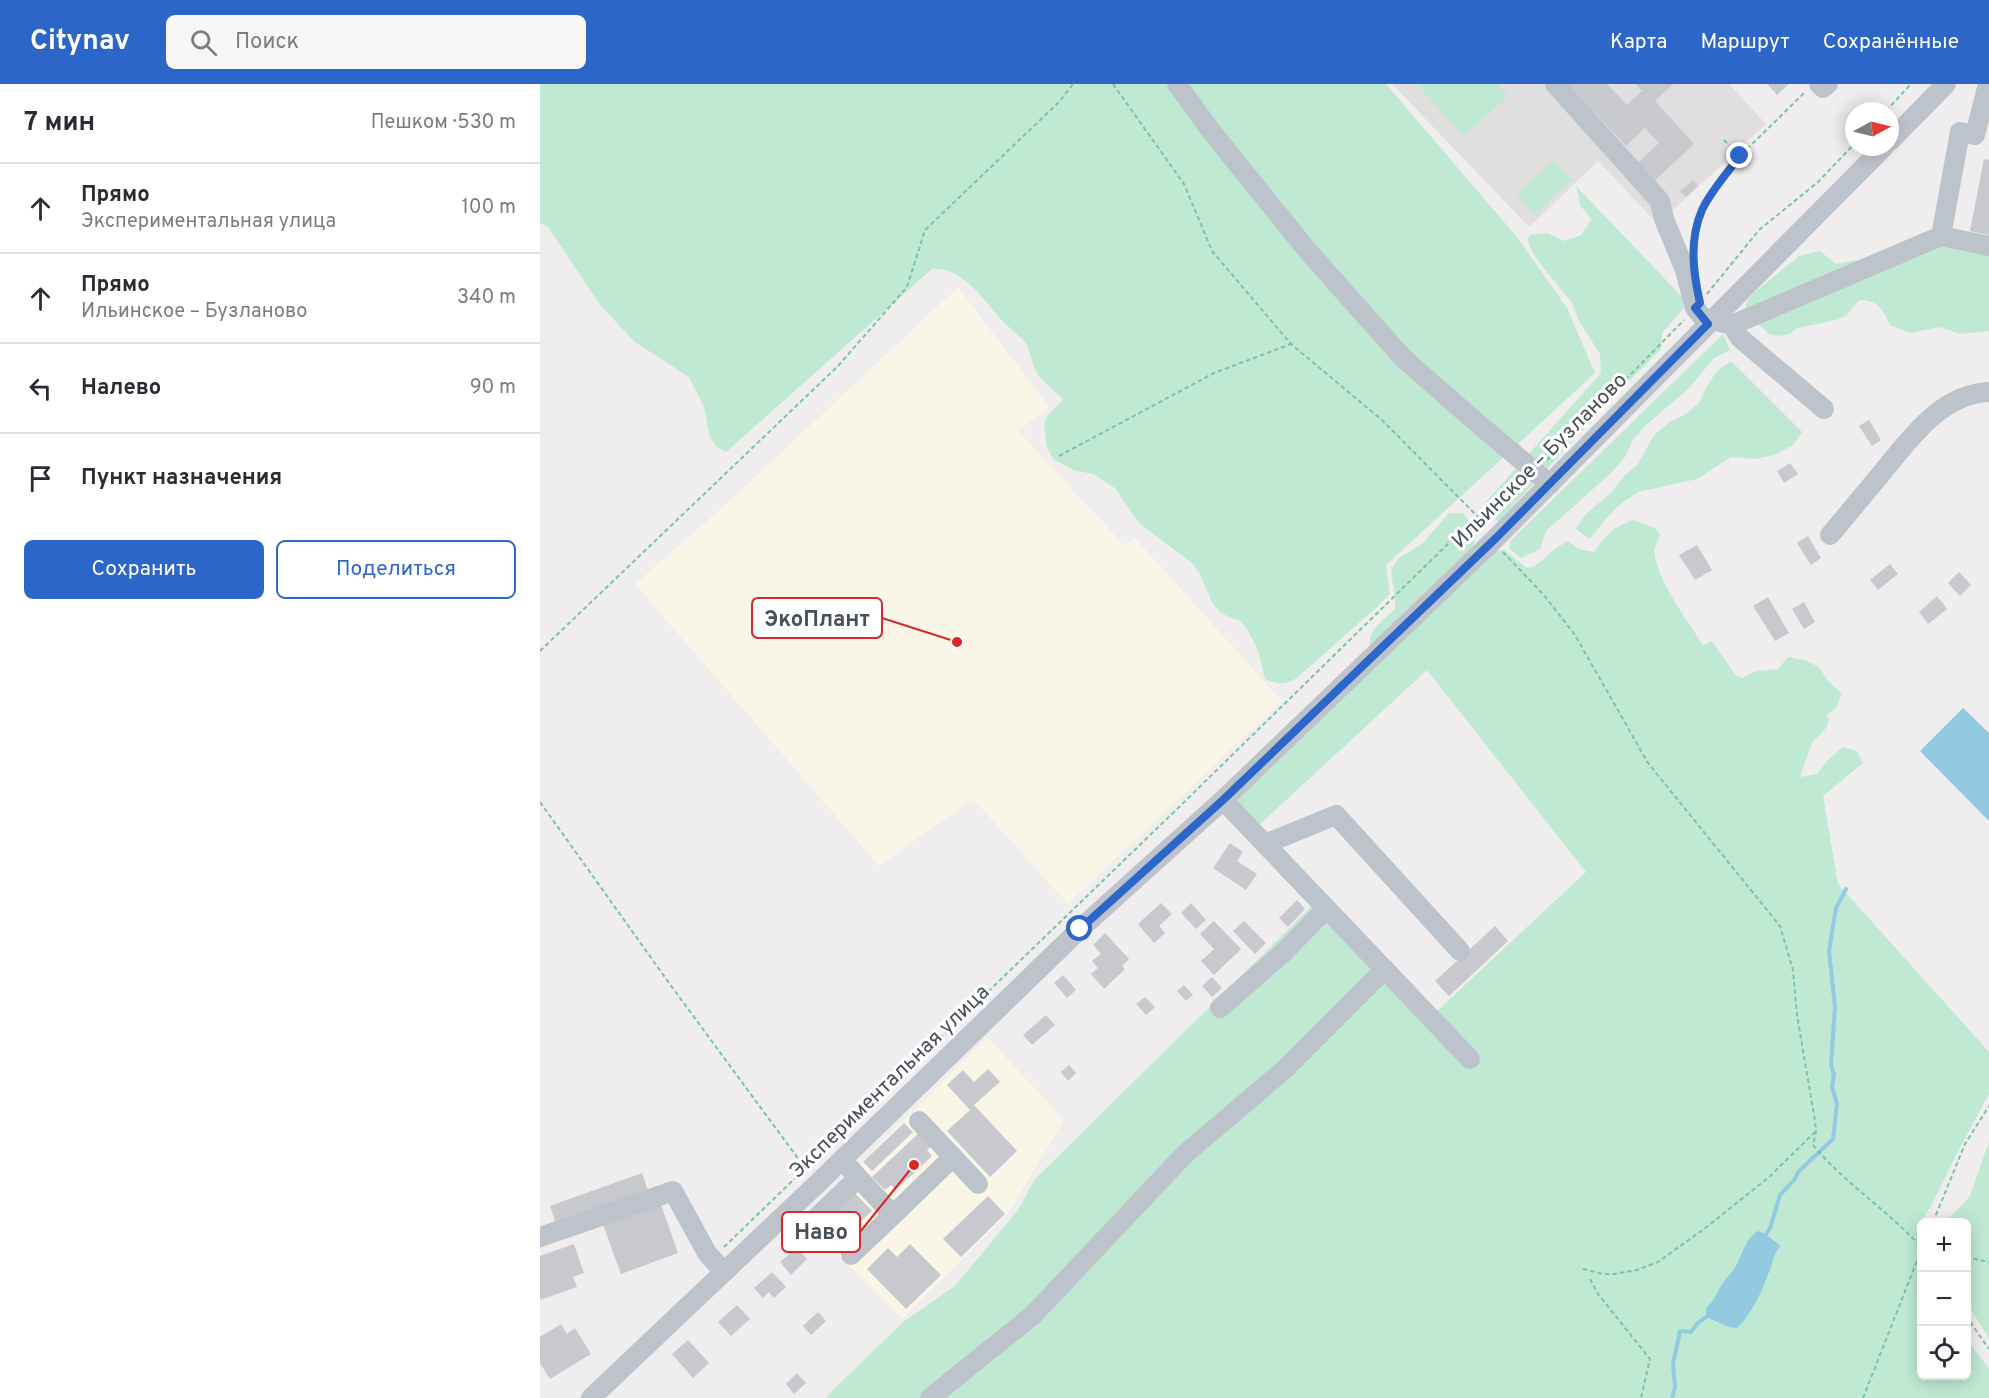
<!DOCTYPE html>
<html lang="ru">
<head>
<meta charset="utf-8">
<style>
  body { margin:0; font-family:Overpass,sans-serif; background:#f7f7f7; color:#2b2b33 }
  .controls { position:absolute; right:18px; bottom:18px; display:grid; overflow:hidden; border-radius:9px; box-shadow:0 3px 15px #0003 }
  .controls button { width:54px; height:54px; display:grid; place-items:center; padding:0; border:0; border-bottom:2px solid #e1e1e2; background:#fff; color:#2b2b33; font:30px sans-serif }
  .compass { position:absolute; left:1305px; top:18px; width:54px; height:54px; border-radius:50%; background:#fff; box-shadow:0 3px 15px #0003; rotate:83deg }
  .stop { position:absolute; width:18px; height:18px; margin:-14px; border:4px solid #2d66c9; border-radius:50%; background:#fff }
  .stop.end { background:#2d66c9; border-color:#fff; box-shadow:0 2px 6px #0008 }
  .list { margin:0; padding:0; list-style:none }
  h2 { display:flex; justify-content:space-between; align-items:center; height:78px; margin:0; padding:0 24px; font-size:26px }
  h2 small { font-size:20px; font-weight:400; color:#7c7c81 }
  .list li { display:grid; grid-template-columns:39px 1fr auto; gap:18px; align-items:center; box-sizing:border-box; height:90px; padding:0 24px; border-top:2px solid #e1e1e2 }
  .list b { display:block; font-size:22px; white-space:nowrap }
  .list p { margin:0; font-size:20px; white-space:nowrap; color:#7c7c81 }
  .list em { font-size:20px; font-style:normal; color:#7c7c81 }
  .actions { display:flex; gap:12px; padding:18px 24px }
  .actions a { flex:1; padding:14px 0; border:2px solid #2d66c9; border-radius:9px; text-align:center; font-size:21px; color:#2d66c9 }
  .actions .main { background:#2d66c9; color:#fff }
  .icon { flex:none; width:33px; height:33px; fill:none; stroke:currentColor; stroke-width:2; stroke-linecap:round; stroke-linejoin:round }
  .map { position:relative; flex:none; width:1449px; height:1314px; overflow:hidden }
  header { display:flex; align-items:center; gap:36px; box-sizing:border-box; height:84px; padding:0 30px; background:#2d66c9; color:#fff }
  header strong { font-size:28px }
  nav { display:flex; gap:33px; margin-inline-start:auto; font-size:21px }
  .search { width:420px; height:54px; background:#f7f7f7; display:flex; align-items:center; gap:15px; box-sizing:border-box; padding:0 21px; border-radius:9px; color:#7c7c81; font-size:22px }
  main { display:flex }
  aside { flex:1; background:#fff }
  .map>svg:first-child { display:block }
  .commercial { fill:#f9f5e7 }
  .education { fill:#e0dede }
  .green { fill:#bfe9d3; fill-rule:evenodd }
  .water { fill:#91cae1 }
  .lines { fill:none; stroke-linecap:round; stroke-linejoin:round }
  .stream { stroke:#91cae1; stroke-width:4 }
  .building { fill:#c7c9cf }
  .path { stroke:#7cc2a5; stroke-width:2; stroke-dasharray:4.5 3; stroke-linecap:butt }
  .minor { stroke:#bdc3ca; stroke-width:20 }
  .route { stroke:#2d66c9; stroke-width:8 }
  .labels { text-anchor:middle; stroke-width:6; stroke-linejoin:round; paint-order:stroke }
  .street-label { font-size:21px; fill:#474f58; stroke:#fff }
  .leader { fill:none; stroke:#d62828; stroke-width:2 }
  .callout-dot { fill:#d62828; stroke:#fff; stroke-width:2 }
  .callout { fill:#fff; stroke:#d62828; stroke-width:2 }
  .callout-label { font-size:22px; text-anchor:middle; font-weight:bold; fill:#474f58 }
</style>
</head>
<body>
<header>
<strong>Citynav</strong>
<div class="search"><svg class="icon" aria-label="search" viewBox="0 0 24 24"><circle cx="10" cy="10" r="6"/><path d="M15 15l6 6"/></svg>Поиск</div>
<nav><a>Карта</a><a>Маршрут</a><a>Сохранённые</a></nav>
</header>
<main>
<aside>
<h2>7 мин<small>Пешком · 530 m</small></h2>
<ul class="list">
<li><svg class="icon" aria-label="ahead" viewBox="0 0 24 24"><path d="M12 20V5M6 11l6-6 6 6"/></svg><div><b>Прямо</b><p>Экспериментальная улица</p></div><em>100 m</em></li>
<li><svg class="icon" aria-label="ahead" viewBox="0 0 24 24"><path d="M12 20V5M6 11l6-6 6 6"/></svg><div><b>Прямо</b><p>Ильинское – Бузланово</p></div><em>340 m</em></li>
<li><svg class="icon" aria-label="left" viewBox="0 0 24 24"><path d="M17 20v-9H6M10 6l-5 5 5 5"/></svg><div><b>Налево</b></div><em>90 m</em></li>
<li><svg class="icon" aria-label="arrive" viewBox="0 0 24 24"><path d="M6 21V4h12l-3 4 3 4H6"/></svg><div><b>Пункт назначения</b></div></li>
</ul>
<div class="actions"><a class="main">Сохранить</a><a>Поделиться</a></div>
</aside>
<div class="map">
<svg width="1449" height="1314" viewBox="0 0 1449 1314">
  <rect width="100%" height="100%" fill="#efeded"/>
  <!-- commercial -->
  <g class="commercial">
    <path d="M418,203l92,121 -32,23 107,115 10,-8 147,163 -214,203 -95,-105 -94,67 -244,-282 90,-79z"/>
    <path d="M447,953l77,83 -56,94 -106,105 -98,-99z"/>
  </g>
  <!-- education -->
  <path class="education" d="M852,0h337l37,40 -108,100 -60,-63 -69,66z"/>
  <!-- green -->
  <g class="green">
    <path d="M0,0h846l131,153 50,71 28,65 -209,192 4,29 -11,11 -82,73c-12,7 -19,7 -32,1l-7,-29 -10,-19 -8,-11 -9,-2 -11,-6 -7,-8 -14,-32 -7,-9 -53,-40 -24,-35 -22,-14 -20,-4 -20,-11 -6,-12 -3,-21 3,-10 16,-16c-7,-10 -18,-15 -25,-25 -6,-10 -7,-23 -13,-33 -9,-9 -19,-17 -27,-26 -16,-19 -38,-50 -66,-47l-206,183 -9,-5 -7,-9 -6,-31 -15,-30 -54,-35 -35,-37 -52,-78 -8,-4z"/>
    <path d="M877,0h80l11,12 -44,40z"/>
    <path d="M1014,76l18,20 -37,34 -18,-20z"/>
    <path d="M1036,102l112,117 -26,30 -1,16 -43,43 -120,130 -13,-19 116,-130 -1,-19 -21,-33 -7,-18 -37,-46 -8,-17 3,-5 18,-2 16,8 17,-6 10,-16 -11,-14z"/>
    <path d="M1407,160l42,8v79l-29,3 -20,-7 -30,6 -20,-8c-8,-16 -11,-25 -31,-25l-13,16 -10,4 -39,8 -8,6 -10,2 -10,-2 -24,-22 2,-11 7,-8 45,-37 21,-5 16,13 20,-4 10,3z"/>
    <path d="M1183,250l7,16 -16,8 -25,30 -43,37 -13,15 -8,17 -13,15 -66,59 -6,18 -19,9 -12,-10 2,-8z"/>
    <path d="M1191,277l71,71 -9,13 -19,10 -19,4 -24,-2 -34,22 -59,13 -20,14 -14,15 -14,18 -14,-10 10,-15 27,-23 11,-15 13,-11 18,-31 15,-12 16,-8 13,-11 8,-17 10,-15z"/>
    <path d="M909,429h14l14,21 -4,12 -103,99c-2,-16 15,-26 25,-36 1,-14 -3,-25 -4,-39l8,-12 23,-14z"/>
    <path d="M1094,436l21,8 5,7c-2,4 -4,9 -5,13 -4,25 35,76 48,97l9,-4 24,35 6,2 14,-7 22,-2 10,-12 16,3 15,7 9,14 14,13 -6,14 -10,7 3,4 -3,9 -14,15 -12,34 17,-3 11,-14 15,-13 14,4 6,12 -40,33 15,88 151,168v42l-34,63 -24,49 -15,23 6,2v145h44l1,-37 22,30v29h-1164l78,-76 52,-36 63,-76 17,-31 279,-275 -91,-91 270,-262 11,-1 23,18c13,-2 19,-12 28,-19 4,-3 9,-6 13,-8l11,8 15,3c12,-18 20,-25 40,-32zM887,586l159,202 -149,139 -179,-185zM1206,1159l35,3 -6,5 -6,23 -22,42 -41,-8 7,-5 11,-24 7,-5z"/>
    <path d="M1449,1058v196l-22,-35 -1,-81h-20l24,-26z"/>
  </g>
  <!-- water -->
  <g class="water">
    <path d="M1423,624l26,25v88l-69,-70z"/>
    <path d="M1218,1147l7,3 16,12c-9,8 -8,19 -13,29 -7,18 -17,40 -31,53l-8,-1 -23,-10v-9c10,-8 11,-18 18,-27 5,-8 1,0 6,-7 12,-14 12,-33 28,-43z"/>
  </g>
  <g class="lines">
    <!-- stream -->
    <g class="stream">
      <path d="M1224,1153l6,-9 10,-33 14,-15 5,-9 34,-32 4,-35 -5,-17 2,-13 -3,-9 4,-58 -6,-56 7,-43 10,-19"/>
      <path d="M1132,1314l3,-11 -2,-23 7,-33 11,1 7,-9 11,-8"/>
    </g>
  </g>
  <!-- building -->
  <g class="building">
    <path d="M1028,0h39l20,21 15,-14 -6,-7h37l-18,17 39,43 -44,41 -17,-18 26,-24 -14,-15 -19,18z"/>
    <path d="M1227,0h22l-12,11z"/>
    <path d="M1444,75l5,1v75l-19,-4z"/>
    <path d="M1153,96l5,6 -12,11 -6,-6z"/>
    <path d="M1329,336l12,20 -9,6 -13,-20z"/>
    <path d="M1250,379l8,11 -14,9 -7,-12z"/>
    <path d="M1268,452l13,22 -10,7 -14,-22z"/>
    <path d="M1157,461l15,25 -17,10 -16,-25z"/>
    <path d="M1350,480l8,10 -20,16 -8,-10z"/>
    <path d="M1419,488l12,13 -11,11 -12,-13z"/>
    <path d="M1397,512l10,13 -19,15 -9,-12z"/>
    <path d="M1228,513l21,36 -14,8 -22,-35z"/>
    <path d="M1264,518l11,20 -11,7 -12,-20z"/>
    <path d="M690,759l13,9 -6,9 20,13 -11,16 -33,-22z"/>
    <path d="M757,816l8,9 -17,18 -9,-9z"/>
    <path d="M621,819l11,11 -13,12 6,7 -11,10 -16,-19z"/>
    <path d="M651,819l15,17 -10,9 -15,-16z"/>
    <path d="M674,837l27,28 -27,26 -13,-14 13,-12 -14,-15z"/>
    <path d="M704,837l22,22 -11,11 -22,-23z"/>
    <path d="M955,842l13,15 -59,55 -14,-15z"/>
    <path d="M565,849l24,26 -7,7 3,3 -21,20 -13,-15 7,-6 -6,-7 9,-7 -8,-9z"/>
    <path d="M523,891l13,15 -9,8 -13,-15z"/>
    <path d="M672,893l10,11 -10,9 -10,-11z"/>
    <path d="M644,901l9,10 -7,6 -9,-10z"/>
    <path d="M605,913l10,10 -9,8 -10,-11z"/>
    <path d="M506,931l9,10 -23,20 -9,-10z"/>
    <path d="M529,981l7,8 -8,8 -7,-9z"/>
    <path d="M448,985l12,13 -26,23 43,46 -27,26 -43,-46 23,-21 -23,-25 16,-15 11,12z"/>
    <path d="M364,1039l9,9 -41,39 -9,-9z"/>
    <path d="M381,1047l12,13 -6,6 5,6 -36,34 -5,-5 -6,5 -13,-13z"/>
    <path d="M102,1089l7,20 -92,33 -7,-20z"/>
    <path d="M314,1108l18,19 -37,34 -17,-18z"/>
    <path d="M448,1112l17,18 -44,43 -18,-18z"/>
    <path d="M120,1118l18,51 -57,21 -19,-52z"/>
    <path d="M34,1160l10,29 -11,4 4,10 -37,13v-44z"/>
    <path d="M370,1160l31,31 -35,34 -39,-40 21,-21 9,9z"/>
    <path d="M257,1163l10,12 -16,16 -11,-13z"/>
    <path d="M232,1188l14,15 -12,11 -5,-6 -6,6 -9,-10z"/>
    <path d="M197,1221l13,14 -19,17 -13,-14z"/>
    <path d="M278,1228l8,9 -15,14 -8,-9z"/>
    <path d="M21,1240l6,10 8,-6 16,26 -41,25 -10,-16v-26z"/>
    <path d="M148,1256l21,23 -16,15 -21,-24z"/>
    <path d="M257,1289l9,10 -12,11 -8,-10z"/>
  </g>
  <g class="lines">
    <!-- path -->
    <g class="path">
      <path d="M573,0l71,100 28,67 79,93 91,76 105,106"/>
      <path d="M1346,27l25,-27"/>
      <path d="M1184,56l16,16"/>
      <path d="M1154,161v-14l9,-23 37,-52 66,-65"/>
      <path d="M1167,210l52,-64 59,-48 36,-38"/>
      <path d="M519,372l155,-83 77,-29"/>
      <path d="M1007,376l137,-140"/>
      <path d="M963,468l40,42 32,41 73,128 132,163 13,44 4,45 18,106 1,10 -3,14c33,40 75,65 109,103"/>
      <path d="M0,567l298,-285 69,-79 18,-57 134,-128 14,-18"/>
      <path d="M0,718l129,181 139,189"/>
      <path d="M1393,1138l32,-78 24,-38"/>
      <path d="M184,1163l453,-438 278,-272 18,-7 27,-22 24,-25"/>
      <path d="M1426,1173l23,5"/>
      <path d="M1043,1185l20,5h11l23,-4 21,-8 50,-36 61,-49 47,-46"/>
      <path d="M1050,1195l8,15 52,65 -9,39"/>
      <path d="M1426,1232l23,33"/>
      <path d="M1323,1314l59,-150"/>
    </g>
    <!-- minor -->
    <g class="minor">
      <path d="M637,0l34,47 96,119 96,108 73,64 74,62"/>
      <path d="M1015,0l105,117 4,18 21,51 10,38 13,16"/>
      <path d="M1279,0l4,4 5,-4"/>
      <path d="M1350,57l56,-57"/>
      <path d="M1401,152l48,10"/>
      <path d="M1172,236l20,5 209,-89 19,-104 15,3 13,-51"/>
      <path d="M1192,241l8,13 84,71"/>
      <path d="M1290,451c17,-20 34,-41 51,-61 28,-34 59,-80 108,-82"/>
      <path d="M683,716l247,259"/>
      <path d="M725,760l71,-29 124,136"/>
      <path d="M680,924l63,-55 43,-44"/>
      <path d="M413,1073l25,27"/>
      <path d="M302,1076l51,55 60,-58 -34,-36"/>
      <path d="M276,1134l42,-40"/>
      <path d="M0,1153l133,-46 34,62 17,19"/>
      <path d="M311,1171l42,-40"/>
      <path d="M51,1314l227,-215 262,-254 143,-129 273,-262 388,-391"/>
      <path d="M390,1314l103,-83 152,-161 100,-85 100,-100"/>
    </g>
  </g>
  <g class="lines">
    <!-- route -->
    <path class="route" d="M540,845l143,-129 273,-262 212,-214 -13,-16 5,-5c-7,-31 -11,-63 2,-93 8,-18 26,-38 38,-54"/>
  </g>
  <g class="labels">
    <!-- street labels -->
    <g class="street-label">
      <text transform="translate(999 376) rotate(-45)" y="7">Ильинское – Бузланово</text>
      <text transform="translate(349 997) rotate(-44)" y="7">Экспериментальная улица</text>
    </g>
  </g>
  <!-- callouts -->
  <path class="leader" d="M417 558L342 534M374 1081L320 1148"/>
  <g class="callout-dot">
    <circle cx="417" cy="558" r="6"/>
    <circle cx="374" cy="1081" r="6"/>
  </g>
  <g class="callout">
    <rect x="212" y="514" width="130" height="40" rx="6"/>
    <rect x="242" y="1128" width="78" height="40" rx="6"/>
  </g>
  <g class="callout-label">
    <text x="277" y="542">ЭкоПлант</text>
    <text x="281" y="1155">Наво</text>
  </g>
</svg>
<div class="controls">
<button>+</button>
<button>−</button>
<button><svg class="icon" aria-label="locate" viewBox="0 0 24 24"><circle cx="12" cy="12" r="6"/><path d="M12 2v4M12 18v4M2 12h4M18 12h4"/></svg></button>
</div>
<svg class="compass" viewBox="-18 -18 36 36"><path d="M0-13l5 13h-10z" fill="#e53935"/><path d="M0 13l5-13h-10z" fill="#7c7c81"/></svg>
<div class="stop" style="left:540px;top:845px"></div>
<div class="stop end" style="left:1200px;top:72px"></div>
</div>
</main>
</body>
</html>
